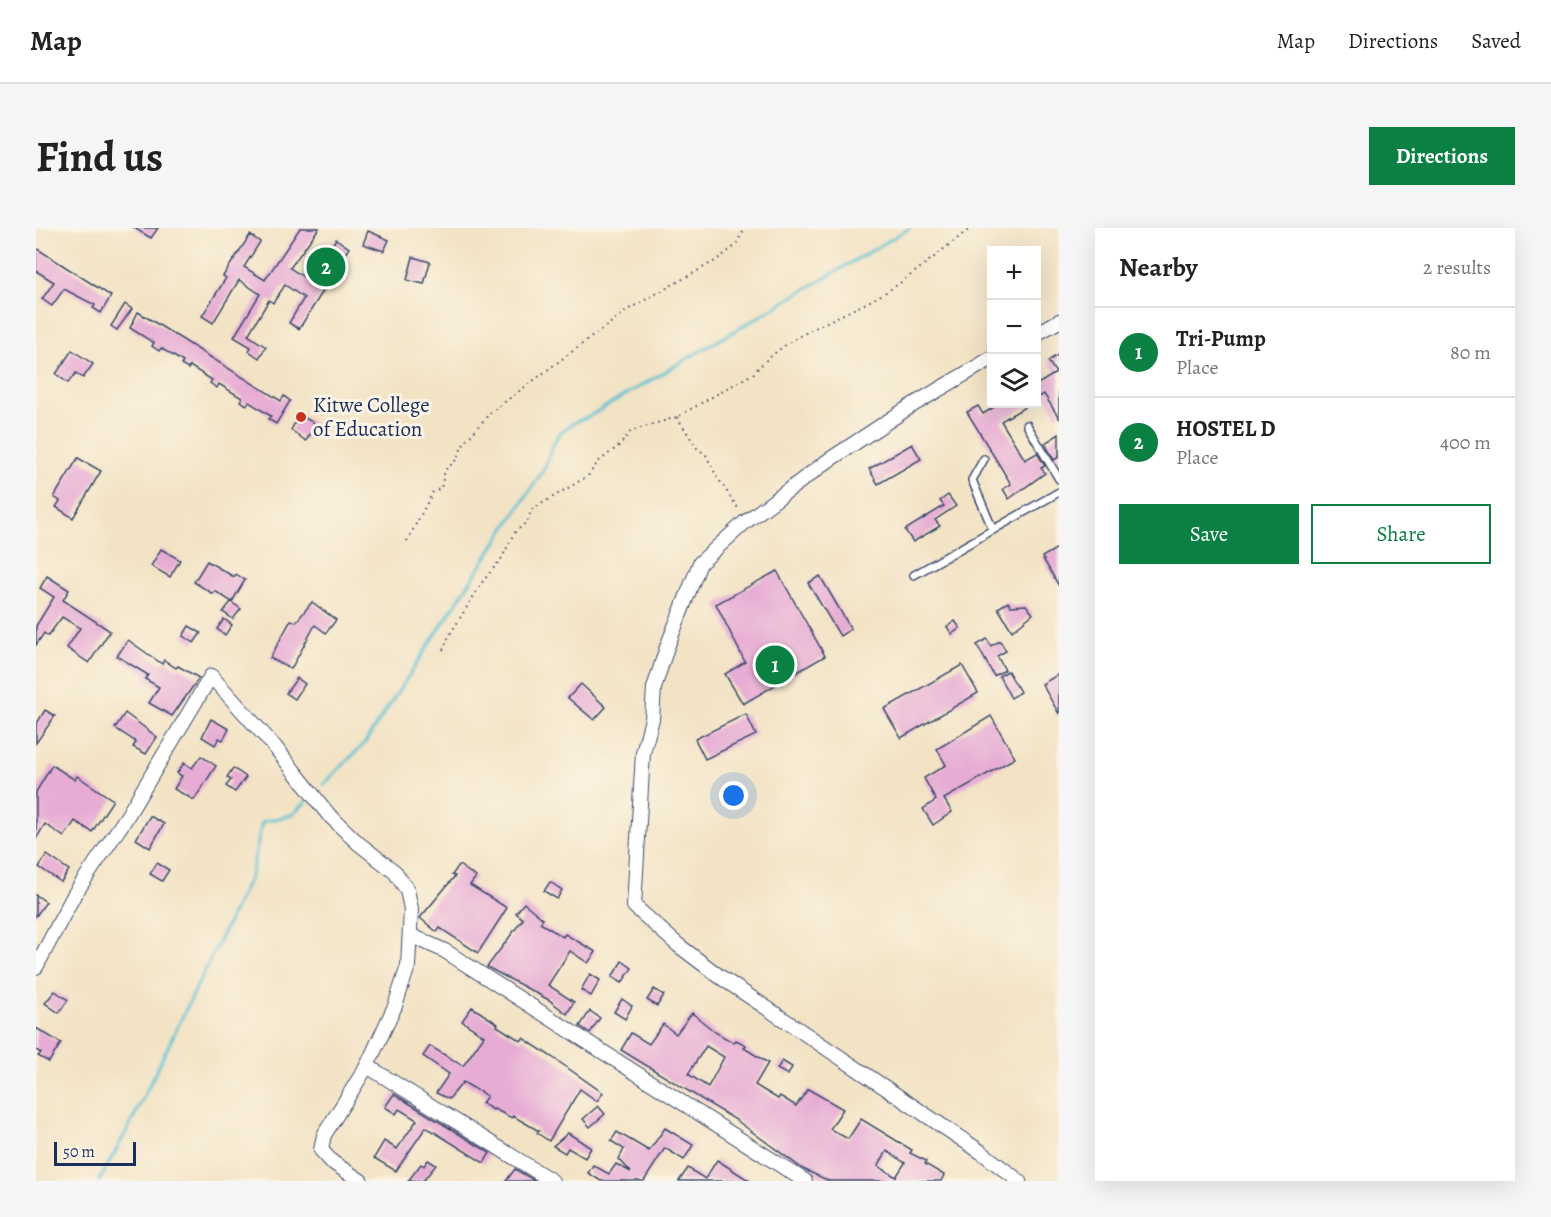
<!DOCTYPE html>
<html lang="en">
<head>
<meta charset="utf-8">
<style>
  body { margin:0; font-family:Alegreya,serif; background:#f6f6f6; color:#222 }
  .controls { position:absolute; right:18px; top:18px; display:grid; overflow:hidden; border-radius:0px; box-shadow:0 6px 24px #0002 }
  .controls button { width:54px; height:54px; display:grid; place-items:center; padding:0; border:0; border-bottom:2px solid #e0e0e0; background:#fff; color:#222; font:30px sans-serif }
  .scale { position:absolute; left:18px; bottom:15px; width:82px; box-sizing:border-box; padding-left:6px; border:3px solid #1b2f5e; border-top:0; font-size:16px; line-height:21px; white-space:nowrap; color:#1b2f5e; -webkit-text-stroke:4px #fcf5e5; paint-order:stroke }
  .you { position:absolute; left:698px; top:568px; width:21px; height:21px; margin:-15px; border:4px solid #fff; border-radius:50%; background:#1a73e8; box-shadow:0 0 0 9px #1a73e833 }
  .badge { display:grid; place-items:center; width:39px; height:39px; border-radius:50%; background:#0b8043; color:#fff; font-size:20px; font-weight:700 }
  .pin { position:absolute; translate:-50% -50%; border:3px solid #fff; box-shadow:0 2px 6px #0006 }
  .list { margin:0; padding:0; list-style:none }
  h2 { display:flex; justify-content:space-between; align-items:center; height:78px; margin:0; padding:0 24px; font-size:26px }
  h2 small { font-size:20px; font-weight:400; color:#767676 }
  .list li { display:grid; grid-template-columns:39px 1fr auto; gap:18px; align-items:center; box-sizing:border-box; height:90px; padding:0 24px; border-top:2px solid #e0e0e0 }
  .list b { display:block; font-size:22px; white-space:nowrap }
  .list p { margin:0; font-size:20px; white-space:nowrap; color:#767676 }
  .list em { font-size:20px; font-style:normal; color:#767676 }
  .actions { display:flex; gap:12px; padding:18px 24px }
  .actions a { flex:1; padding:14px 0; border:2px solid #0b8043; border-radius:0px; text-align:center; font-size:21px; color:#0b8043 }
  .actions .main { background:#0b8043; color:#fff }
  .icon { flex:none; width:33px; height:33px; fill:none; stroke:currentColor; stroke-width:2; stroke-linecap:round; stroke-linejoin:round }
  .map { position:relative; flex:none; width:1023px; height:953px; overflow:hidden; border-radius:0px }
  header { display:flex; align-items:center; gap:36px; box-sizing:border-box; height:84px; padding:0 30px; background:#fff; border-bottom:2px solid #e0e0e0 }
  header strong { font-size:28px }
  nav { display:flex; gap:33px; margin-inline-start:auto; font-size:21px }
  .intro { display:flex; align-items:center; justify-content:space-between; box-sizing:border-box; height:144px; padding:0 36px }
  h1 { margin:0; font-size:42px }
  .button { padding:15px 27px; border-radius:0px; background:#0b8043; color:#fff; font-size:21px; font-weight:700 }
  main { display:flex; gap:36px; padding:0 36px }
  aside { flex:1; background:#fff; border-radius:0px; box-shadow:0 6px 24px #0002 }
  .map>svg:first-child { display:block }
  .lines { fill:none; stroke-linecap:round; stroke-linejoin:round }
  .stream { stroke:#56bfd3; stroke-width:3 }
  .building { fill:#e7acd4; fill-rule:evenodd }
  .lane-casing { stroke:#3b4a6d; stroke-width:10 }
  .street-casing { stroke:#3b4a6d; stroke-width:16 }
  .path { stroke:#3b4a6d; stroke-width:2; stroke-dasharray:1.5 4.5; stroke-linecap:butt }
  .lane { stroke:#fff; stroke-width:7 }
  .street { stroke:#fff; stroke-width:14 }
  .poi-dot { fill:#c8321e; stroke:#fcf5e5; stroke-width:2 }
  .labels { text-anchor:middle; stroke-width:6; stroke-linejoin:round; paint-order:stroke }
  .poi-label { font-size:21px; fill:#1b2f5e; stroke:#fcf5e5; text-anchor:start }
</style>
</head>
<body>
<header>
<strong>Map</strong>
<nav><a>Map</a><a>Directions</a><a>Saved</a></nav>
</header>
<div class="intro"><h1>Find us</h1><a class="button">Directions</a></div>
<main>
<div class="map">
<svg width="1023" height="953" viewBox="0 0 1023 953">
  <rect width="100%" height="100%" fill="#fcf5e5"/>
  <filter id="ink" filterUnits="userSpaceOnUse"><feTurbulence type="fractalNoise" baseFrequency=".0167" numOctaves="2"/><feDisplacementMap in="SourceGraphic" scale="12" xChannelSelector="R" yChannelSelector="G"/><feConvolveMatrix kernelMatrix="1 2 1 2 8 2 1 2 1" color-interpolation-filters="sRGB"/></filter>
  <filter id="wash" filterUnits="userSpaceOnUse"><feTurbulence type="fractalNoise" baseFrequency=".008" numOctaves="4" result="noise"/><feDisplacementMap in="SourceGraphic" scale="24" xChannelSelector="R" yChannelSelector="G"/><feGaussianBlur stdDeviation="1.35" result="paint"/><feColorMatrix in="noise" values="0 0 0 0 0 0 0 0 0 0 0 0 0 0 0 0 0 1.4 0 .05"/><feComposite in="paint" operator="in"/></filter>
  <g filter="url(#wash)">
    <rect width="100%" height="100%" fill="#f3e3c5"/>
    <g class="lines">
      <!-- stream -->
      <g class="stream">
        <path d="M288,556l40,-40 180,-275c10,-29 13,-42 44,-52l322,-189"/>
        <path d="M63,953l30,-54 122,-252 11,-53 30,-7 15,-14"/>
      </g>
    </g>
    <g id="blocks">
      <!-- building -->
      <g class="building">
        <path d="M98,0h24l-7,10z"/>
        <path d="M264,0h19l-29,40 18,12 28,-41 13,9 -26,38 2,2 -26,41 -10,-6 15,-25 -19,-13 -12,18 -4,-3 -21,35 18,12 -7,11 -10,-7 2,-4 -17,-10 26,-43 -21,-14 -26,43 -11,-7 24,-38 -3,-2 27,-41 10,7 -16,25 21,13z"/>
        <path d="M332,3l21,9 -5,11 -21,-7z"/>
        <path d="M0,20l75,48 -10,17 -8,-5 2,-3 -31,-16 -12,17 -10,-7 12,-17 -18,-11z"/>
        <path d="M377,29l17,5 -6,22 -17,-4z"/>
        <path d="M89,76l7,5 -15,21 -6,-4z"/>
        <path d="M102,84l143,89 3,-5 6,5 -14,23 -8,-5 3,-3 -22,-14 -2,3 -7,-4 2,-3 -23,-14 -2,4 -7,-5 2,-3 -22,-14 -2,3 -7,-4 2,-3 -22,-14 -2,3 -7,-5 2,-3 -24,-15z"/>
        <path d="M36,122l21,14 -10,14 -7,-5 -8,10 -12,-9z"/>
        <path d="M1023,126v64l-15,-24 -8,5v-14l20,-12 -8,-12z"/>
        <path d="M963,176h31l-29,17 24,39 12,-7 8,13 -4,2 4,5 -36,26 -6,-10 8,-5 -44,-72 11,-6 5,8z"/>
        <path d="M263,187l17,9 -10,17 -15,-11z"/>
        <path d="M1023,206v23l-5,3 -9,-17z"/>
        <path d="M876,216l9,15 -43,25 -9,-15z"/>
        <path d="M42,230l23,13 -28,47 -17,-11 4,-6 -6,-4z"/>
        <path d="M912,267l8,11 -21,14 5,6 -27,16 -8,-12 39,-24 -4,-5z"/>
        <path d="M1023,319v39l-17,-29z"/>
        <path d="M125,321l19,11 -10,17 -19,-11z"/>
        <path d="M171,333l27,16 2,-3 9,6 -13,22 -17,-11 -2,3 -19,-12z"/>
        <path d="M741,343l48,85 -82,48 -18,-30 20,-12 -29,-58z"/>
        <path d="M11,348l22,14 -6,10 47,31 -21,32 -22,-15 13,-20 -18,-11 -14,19 -4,-3 -8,12v-19l18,-29 -14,-9z"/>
        <path d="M784,348l31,53 -11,7 -32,-53z"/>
        <path d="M195,374l10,7 -8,10 -10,-7z"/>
        <path d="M276,374l24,18 -10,13 -11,-8 -24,44 -21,-11 21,-38 5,2z"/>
        <path d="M972,374l3,4 15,-1 7,9 -21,17 -14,-23z"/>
        <path d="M188,391l8,6 -7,10 -8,-6z"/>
        <path d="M919,393l5,7 -8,6 -5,-7z"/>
        <path d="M153,398l12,7 -7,10 -11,-7z"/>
        <path d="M951,411l4,7 9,-5 6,10 -9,5 8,14 -11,6 -17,-31z"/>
        <path d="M92,412l34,24 2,-4 12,8 2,-2 21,12 -27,38 -23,-13 10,-16 -14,-8 3,-4 -31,-19z"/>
        <path d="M926,437l16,28 -77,45 -17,-29z"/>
        <path d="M972,443l12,21 -9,6 -12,-22z"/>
        <path d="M1023,446v40l-17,-30z"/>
        <path d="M261,450l8,6 -10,15 -9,-6z"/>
        <path d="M545,456l25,23 -12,13 -26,-22z"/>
        <path d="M9,482l10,6 -19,27v-18z"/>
        <path d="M89,485l32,24 -11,17 -13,-7 3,-5 -21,-14z"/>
        <path d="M710,486l10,21 -51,24 -10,-20z"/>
        <path d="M955,488l24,42 -71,41 8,13 -19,13 -10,-16 13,-9 -12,-22 22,-13 -9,-16z"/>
        <path d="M175,491l18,10 -6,11 -4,-2 -4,7 -13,-8z"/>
        <path d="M165,528l15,10 -22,34 -20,-11 8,-13 -5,-3 7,-10 8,5z"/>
        <path d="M16,537l23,15 2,-4 36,24 -21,32 -17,-11 -11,16 -19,-13 -9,15v-47z"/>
        <path d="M197,540l13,9 -11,15 -9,-6 5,-6 -4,-3z"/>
        <path d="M114,588l14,8 -14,24 -14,-9z"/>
        <path d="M11,627l22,15 -8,12 -22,-15z"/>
        <path d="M121,635l12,7 -7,11 -12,-7z"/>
        <path d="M423,637l17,12 -6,8 37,23 -29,45 -38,-25 -3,4 -17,-14 35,-42 -3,-1z"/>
        <path d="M514,654l12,8 -5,9 -13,-8z"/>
        <path d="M0,667l10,7 -10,14z"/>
        <path d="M488,675l19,16 -3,4 23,14 2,-3 31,18 -8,11 -18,-12 -22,34 26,17 -7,12 -18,-14 -62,-33 36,-48 -7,-6z"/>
        <path d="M586,733l10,7 -10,15 -10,-6z"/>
        <path d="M554,746l10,6 -9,16 -10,-6z"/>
        <path d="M618,761l10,6 -7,11 -10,-6z"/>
        <path d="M19,763l13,9 -9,13 -14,-10z"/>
        <path d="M586,771l10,7 -7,13 -11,-7z"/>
        <path d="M436,779l26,17 -1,2 24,15 2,-3 29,19 51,36 -6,8 -17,-12 -31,52 -12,-8 2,-2 -26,-15 -1,2 -18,-9 -1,1 -11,-7 5,-7 -24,-14 -14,17 -13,-6 13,-19 -26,-18 7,-10 33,20 21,-30 -22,-15z"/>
        <path d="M554,783l10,7 -10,15 -10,-7z"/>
        <path d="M656,785l23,19 19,11 2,-3 10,5 -2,3 24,15 -13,22 23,14 2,-3 16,10 12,-17 35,20 -13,20 18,10 13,-20 51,31 -2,3 16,8 -1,3 19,11 -3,6h-112l-26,-12 -67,-49 -115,-70 10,-17 18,11 14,-20 13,10zM670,818l18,11 -16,30 -20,-13zM851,923l18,12 -9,14 -18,-11z"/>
        <path d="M0,800l25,15 -12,19 -11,-6 3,-3 -5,-3z"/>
        <path d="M746,833l10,6 -4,8 -11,-6z"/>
        <path d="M358,866l96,59 -6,10 -58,-36 -30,44 -22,-13 10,-17 13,8 20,-29 -18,-11 -3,5 -11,-7z"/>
        <path d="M562,878l7,8 -15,13 -7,-8z"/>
        <path d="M629,900l28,17 -9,15 -19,-12 -21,33h-43l-13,-8 5,-8 16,9 7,-10 15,8 -12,-13 5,-10 -13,-8 6,-9 32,19z"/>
        <path d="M532,905l23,15 -6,10 -17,-10 -3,5 -12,-7z"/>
        <path d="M392,932l8,5 -13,16h-15l13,-17 3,2z"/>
        <path d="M681,932l33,21h-71l9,-13 17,11z"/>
        <path d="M479,941l20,12h-29z"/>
      </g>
    </g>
  </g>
  <g filter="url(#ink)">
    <use href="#blocks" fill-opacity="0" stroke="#3b4a6d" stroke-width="1.5"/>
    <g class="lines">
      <defs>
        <g id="lane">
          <path d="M991,197l32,54"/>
          <path d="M948,231l-12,21 21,50"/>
          <path d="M878,347l145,-83"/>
        </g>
        <g id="street">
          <path d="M1000,106l23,-13"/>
          <path d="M956,130l-81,48 -82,54 -85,63 -44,40 -33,84 -13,41 -2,31 -9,34 -9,153 44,39 41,31 262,176 38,29"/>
          <path d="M374,707l35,16 360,230"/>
          <path d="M0,739l38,-72 52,-77 85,-142 64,71 53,67 30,29 37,29 12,18 4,19 -3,57 -13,40 -28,60 -43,69 -3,15 11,12 29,19"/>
          <path d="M331,838l185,115"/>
        </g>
      </defs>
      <!-- lane casing -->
      <use href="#lane" class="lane-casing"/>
      <!-- street casing -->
      <use href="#street" class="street-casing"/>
      <!-- path -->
      <g class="path">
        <path d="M641,189l20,31 9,7 11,22 23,34"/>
        <path d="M371,313l26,-49 8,-4 4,-18 10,-9 10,-19 25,-29 139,-104 86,-48 20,-15 10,-18"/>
        <path d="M407,422l6,-14 34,-55 19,-23 12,-25 14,-12 3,-11 57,-34 10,-14 22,-17 11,-14 46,-14 77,-44c35,-42 96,-57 140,-86 27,-18 51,-40 77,-59"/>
      </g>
      <!-- lane -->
      <use href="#lane" class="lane"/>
      <!-- street -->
      <use href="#street" class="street"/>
    </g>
  </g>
  <!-- markers -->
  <circle class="poi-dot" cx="265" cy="189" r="6"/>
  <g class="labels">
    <!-- poi labels -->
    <g class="poi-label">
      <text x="277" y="184">Kitwe College<tspan x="277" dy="24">of Education</tspan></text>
    </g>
  </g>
</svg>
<div class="controls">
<button>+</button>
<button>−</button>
<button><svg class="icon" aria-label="layers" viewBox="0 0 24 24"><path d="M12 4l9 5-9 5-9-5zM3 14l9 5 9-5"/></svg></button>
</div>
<div class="scale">50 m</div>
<div class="you"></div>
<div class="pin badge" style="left:739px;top:437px">1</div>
<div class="pin badge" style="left:290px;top:39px">2</div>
</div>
<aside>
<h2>Nearby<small>2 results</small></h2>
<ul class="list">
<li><span class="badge">1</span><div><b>Tri-Pump</b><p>Place</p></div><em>80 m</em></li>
<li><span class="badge">2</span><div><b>HOSTEL D</b><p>Place</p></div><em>400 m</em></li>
</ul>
<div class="actions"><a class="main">Save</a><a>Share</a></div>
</aside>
</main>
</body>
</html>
